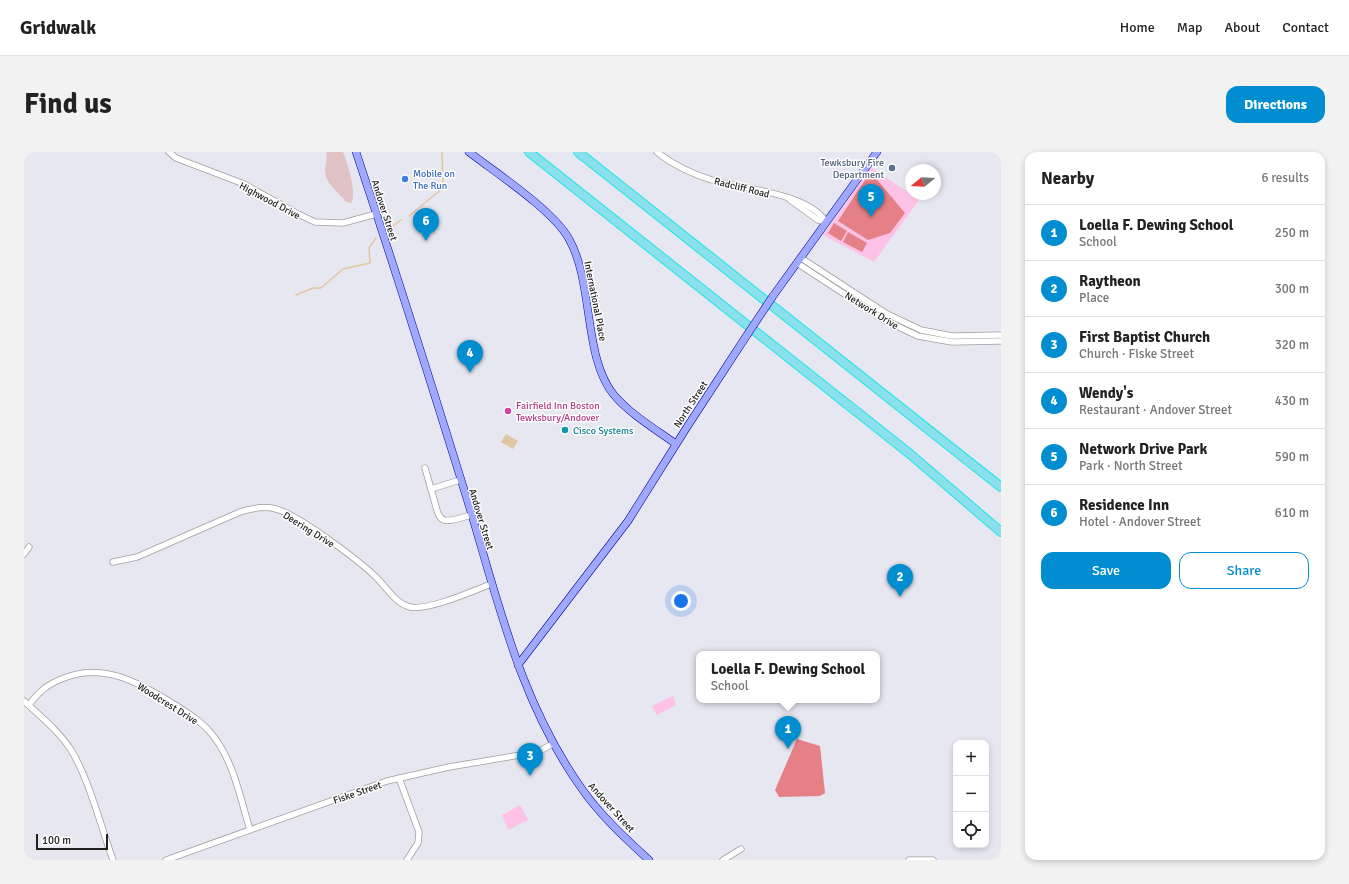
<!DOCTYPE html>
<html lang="en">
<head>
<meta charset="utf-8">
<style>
  body { margin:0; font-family:Signika,sans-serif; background:#f2f2f2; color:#222 }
  .controls { position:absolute; right:12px; bottom:12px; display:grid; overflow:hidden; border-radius:8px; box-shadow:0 2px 6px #0003 }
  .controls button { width:36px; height:36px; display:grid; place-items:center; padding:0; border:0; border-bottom:1px solid #e0e0e0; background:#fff; color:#222; font:20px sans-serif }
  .compass { position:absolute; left:881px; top:12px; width:36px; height:36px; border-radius:50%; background:#fff; box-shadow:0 2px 6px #0003; rotate:252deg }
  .scale { position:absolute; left:12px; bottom:10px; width:72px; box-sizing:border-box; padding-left:4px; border:2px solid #212121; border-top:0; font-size:11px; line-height:14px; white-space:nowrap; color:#212121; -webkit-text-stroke:3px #fff; paint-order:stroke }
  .you { position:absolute; left:657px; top:449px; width:14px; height:14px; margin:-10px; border:3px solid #fff; border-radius:50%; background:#1a73e8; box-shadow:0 0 0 6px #1a73e833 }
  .badge { display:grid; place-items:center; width:26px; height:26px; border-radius:50%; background:#008ed1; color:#fff; font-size:13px; font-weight:700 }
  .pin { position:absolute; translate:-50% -33px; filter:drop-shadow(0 1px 2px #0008) }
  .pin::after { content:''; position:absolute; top:21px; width:14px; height:12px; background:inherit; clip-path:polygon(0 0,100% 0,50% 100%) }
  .popup { position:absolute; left:672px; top:499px; width:184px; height:52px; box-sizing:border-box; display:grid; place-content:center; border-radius:8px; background:#fff; filter:drop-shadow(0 1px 3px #0005); font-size:13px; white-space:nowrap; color:#767676 }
  .popup b { font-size:15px; color:#222 }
  .popup::after { content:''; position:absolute; left:50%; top:100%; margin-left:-8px; border:8px solid transparent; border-top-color:#fff }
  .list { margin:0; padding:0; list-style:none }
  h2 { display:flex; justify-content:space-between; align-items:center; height:52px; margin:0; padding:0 16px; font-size:17px }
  h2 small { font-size:13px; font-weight:400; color:#767676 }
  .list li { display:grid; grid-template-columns:26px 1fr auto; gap:12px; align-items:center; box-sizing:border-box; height:56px; padding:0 16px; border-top:1px solid #e0e0e0 }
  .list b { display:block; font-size:15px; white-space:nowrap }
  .list p { margin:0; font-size:13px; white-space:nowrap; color:#767676 }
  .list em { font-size:13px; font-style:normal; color:#767676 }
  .actions { display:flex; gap:8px; padding:12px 16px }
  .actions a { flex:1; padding:9px 0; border:1px solid #008ed1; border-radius:12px; text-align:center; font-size:14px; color:#008ed1 }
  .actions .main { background:#008ed1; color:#fff }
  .icon { flex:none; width:22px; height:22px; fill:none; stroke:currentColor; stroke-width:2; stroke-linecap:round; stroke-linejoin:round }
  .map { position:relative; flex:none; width:977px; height:708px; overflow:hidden; border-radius:12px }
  header { display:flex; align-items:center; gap:24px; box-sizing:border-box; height:56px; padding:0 20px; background:#fff; border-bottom:1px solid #e0e0e0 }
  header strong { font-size:19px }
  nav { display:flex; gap:22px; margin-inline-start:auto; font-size:14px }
  .intro { display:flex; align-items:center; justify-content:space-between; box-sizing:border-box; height:96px; padding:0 24px }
  h1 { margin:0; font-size:28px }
  .button { padding:10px 18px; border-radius:12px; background:#008ed1; color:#fff; font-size:14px; font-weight:700 }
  main { display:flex; gap:24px; padding:0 24px }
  aside { flex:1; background:#fff; border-radius:12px; box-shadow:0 2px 6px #0003 }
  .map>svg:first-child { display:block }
  .wetland { fill:#e1c2c7 }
  .park { fill:#fdc2e5 }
  .pitch { fill:#e58086 }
  .water { fill:#e2c6a4 }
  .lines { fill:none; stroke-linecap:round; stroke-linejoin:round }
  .stream { stroke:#e2c6a4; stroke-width:1.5 }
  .minor-casing { stroke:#9e9e9e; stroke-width:7 }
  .major-casing { stroke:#00019d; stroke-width:8 }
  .highway-casing { stroke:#1ce7e3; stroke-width:10 }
  .minor { stroke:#fff; stroke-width:5.5 }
  .major { stroke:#9ea9ff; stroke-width:7 }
  .highway { stroke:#8ae0ed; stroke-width:8 }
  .major-bridge-casing { stroke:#00019d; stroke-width:8; stroke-linecap:butt }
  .major-bridge { stroke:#9ea9ff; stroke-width:7 }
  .service-dot { fill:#5c6f8a; stroke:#fff; stroke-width:1.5 }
  .shop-dot { fill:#3f7fe0; stroke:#fff; stroke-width:1.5 }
  .hotel-dot { fill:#d1479c; stroke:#fff; stroke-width:1.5 }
  .culture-dot { fill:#0f9aa8; stroke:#fff; stroke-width:1.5 }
  .labels { text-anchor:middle; stroke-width:3; stroke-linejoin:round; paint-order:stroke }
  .service-label { font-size:10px; fill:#4e5e75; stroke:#fff; text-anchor:end }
  .shop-label { font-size:10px; fill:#366cbe; stroke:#fff; text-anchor:start }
  .street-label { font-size:10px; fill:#212121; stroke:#fff }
  .hotel-label { font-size:10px; fill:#b23c85; stroke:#fff; text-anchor:start }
  .culture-label { font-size:10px; fill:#0d838f; stroke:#fff; text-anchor:start }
</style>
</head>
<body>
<header>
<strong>Gridwalk</strong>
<nav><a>Home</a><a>Map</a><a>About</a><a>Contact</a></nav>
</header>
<div class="intro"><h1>Find us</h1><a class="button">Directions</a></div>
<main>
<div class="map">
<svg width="977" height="708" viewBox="0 0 977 708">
  <rect width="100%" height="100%" fill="#e7e7f2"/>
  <!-- wetland -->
  <path class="wetland" d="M302,0h17c4,10 15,43 8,51l-5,-1c-8,-11 -20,-17 -21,-31 0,-7 3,-12 1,-19z"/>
  <!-- park -->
  <g class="park">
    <path d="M847,15l48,33 -45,62 -51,-27z"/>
    <path d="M649,544l3,9 -19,10 -5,-9z"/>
    <path d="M496,653l8,15 -20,10 -6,-15z"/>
  </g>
  <!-- pitch -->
  <g class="pitch">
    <path d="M850,24l31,37 -15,20 -22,7 -30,-19 29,-44z"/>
    <path d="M810,71l13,8 -6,10 -13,-8z"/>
    <path d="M824,80l19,11 -5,9 -19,-10z"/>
    <path d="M773,587l23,7 5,47 -5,3 -41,1 -4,-7z"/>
  </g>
  <!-- water -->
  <path class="water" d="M482,282l12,7 -5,8 -12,-7z"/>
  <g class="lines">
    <!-- stream -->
    <g class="stream">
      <path d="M385,64l34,-28 -1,-36"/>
      <path d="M365,77l12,-9"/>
      <path d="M272,143l17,-7h8l22,-19 27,-6 -1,-15 7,-10"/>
    </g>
    <defs>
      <g id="minor">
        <path d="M145,0l7,6 68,26 54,30 17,8 28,1 33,-9"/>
        <path d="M633,0c16,13 36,22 55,28 31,9 96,13 114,42"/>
        <path d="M766,48l28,20 8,2"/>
        <path d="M777,106l86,56 34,16 31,6 49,-1"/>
        <path d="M773,111l87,57 34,16 34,6 49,-1"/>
        <path d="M401,316l6,21"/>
        <path d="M436,328l-29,9c10,33 4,37 40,26"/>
        <path d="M0,402l5,-7"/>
        <path d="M89,410l24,-5 103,-45c12,-4 24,-6 36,-3 23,6 82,51 100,68 10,10 20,27 34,30 18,4 63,-16 81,-23"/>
        <path d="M0,549c16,15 35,30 47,49 18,29 30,77 42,110"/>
        <path d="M5,553c10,-14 19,-21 35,-27 38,-15 72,3 105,23 14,9 30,18 41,31 23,26 30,65 40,98"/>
        <path d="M375,626l20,54 -1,11 -11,17"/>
        <path d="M142,708l221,-79 62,-14 89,-15 16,-9"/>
        <path d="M699,708l18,-11"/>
        <path d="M885,708h24"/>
      </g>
      <g id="major">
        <path d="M332,0c40,120 78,240 115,360 29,97 51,193 111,277 18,26 43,49 67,71"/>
        <path d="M445,0c27,21 84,58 100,87 25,44 14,119 45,156 16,19 41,34 62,49"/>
        <path d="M749,144l104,-144"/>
        <path d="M494,513l110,-144 59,-94 60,-92"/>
      </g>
      <g id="highway">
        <path d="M505,0l381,302 91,78"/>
        <path d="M554,0l423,335"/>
      </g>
    </defs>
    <!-- minor casing -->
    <use href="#minor" class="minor-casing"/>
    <!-- major casing -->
    <use href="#major" class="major-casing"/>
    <!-- highway casing -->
    <use href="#highway" class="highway-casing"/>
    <!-- minor -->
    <use href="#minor" class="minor"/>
    <!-- major -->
    <use href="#major" class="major"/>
    <!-- highway -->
    <use href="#highway" class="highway"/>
    <defs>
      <path id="major-bridge" d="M723,183l26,-39"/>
    </defs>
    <!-- major-bridge casing -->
    <use href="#major-bridge" class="major-bridge-casing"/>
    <!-- major-bridge -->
    <use href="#major-bridge" class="major-bridge"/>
  </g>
  <!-- markers -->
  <circle class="service-dot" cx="868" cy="16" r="4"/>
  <circle class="shop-dot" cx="381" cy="27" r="4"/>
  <circle class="hotel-dot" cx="484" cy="259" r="4"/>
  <circle class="culture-dot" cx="541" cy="278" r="4"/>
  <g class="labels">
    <!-- service labels -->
    <g class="service-label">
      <text x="860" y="14">Tewksbury Fire<tspan x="860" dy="12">Department</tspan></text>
    </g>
    <!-- shop labels -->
    <g class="shop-label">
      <text x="389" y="25">Mobile on<tspan x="389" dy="12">The Run</tspan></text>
    </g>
    <!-- street labels -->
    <g class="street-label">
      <text transform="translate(718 35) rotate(14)" y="4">Radcliff Road</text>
      <text transform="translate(246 48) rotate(28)" y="4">Highwood Drive</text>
      <text transform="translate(361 58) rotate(72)" y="4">Andover Street</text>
      <text transform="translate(572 149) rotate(79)" y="4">International Place</text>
      <text transform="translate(848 158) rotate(32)" y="4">Network Drive</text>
      <text transform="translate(666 252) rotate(-57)" y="4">North Street</text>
      <text transform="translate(458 367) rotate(73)" y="4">Andover Street</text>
      <text transform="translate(285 377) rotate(32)" y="4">Deering Drive</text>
      <text transform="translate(144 551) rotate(32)" y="4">Woodcrest Drive</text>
      <text transform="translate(333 640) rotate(-19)" y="4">Fiske Street</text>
      <text transform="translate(588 655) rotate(48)" y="4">Andover Street</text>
    </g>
    <!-- hotel labels -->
    <g class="hotel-label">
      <text x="492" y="257">Fairfield Inn Boston<tspan x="492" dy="12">Tewksbury/Andover</tspan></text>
    </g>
    <!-- culture labels -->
    <g class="culture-label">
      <text x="549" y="282">Cisco Systems</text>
    </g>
  </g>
</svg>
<div class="controls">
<button>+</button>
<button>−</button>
<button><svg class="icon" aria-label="locate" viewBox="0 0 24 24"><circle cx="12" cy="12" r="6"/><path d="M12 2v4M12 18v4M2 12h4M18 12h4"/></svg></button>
</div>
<svg class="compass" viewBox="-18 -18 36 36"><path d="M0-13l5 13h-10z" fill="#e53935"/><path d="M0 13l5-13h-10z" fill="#767676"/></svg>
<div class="scale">100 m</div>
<div class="you"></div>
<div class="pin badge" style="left:764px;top:597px">1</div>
<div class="popup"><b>Loella F. Dewing School</b>School</div>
<div class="pin badge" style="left:876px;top:445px">2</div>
<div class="pin badge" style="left:506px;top:624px">3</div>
<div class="pin badge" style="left:446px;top:221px">4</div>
<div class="pin badge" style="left:847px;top:65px">5</div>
<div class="pin badge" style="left:402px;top:89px">6</div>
</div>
<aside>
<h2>Nearby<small>6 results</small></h2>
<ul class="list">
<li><span class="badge">1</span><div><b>Loella F. Dewing School</b><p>School</p></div><em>250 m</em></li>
<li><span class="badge">2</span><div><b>Raytheon</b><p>Place</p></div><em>300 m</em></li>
<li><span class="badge">3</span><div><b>First Baptist Church</b><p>Church · Fiske Street</p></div><em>320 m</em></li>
<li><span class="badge">4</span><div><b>Wendy's</b><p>Restaurant · Andover Street</p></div><em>430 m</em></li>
<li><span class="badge">5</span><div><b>Network Drive Park</b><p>Park · North Street</p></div><em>590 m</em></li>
<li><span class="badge">6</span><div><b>Residence Inn</b><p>Hotel · Andover Street</p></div><em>610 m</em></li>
</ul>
<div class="actions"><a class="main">Save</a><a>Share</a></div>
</aside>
</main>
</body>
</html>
